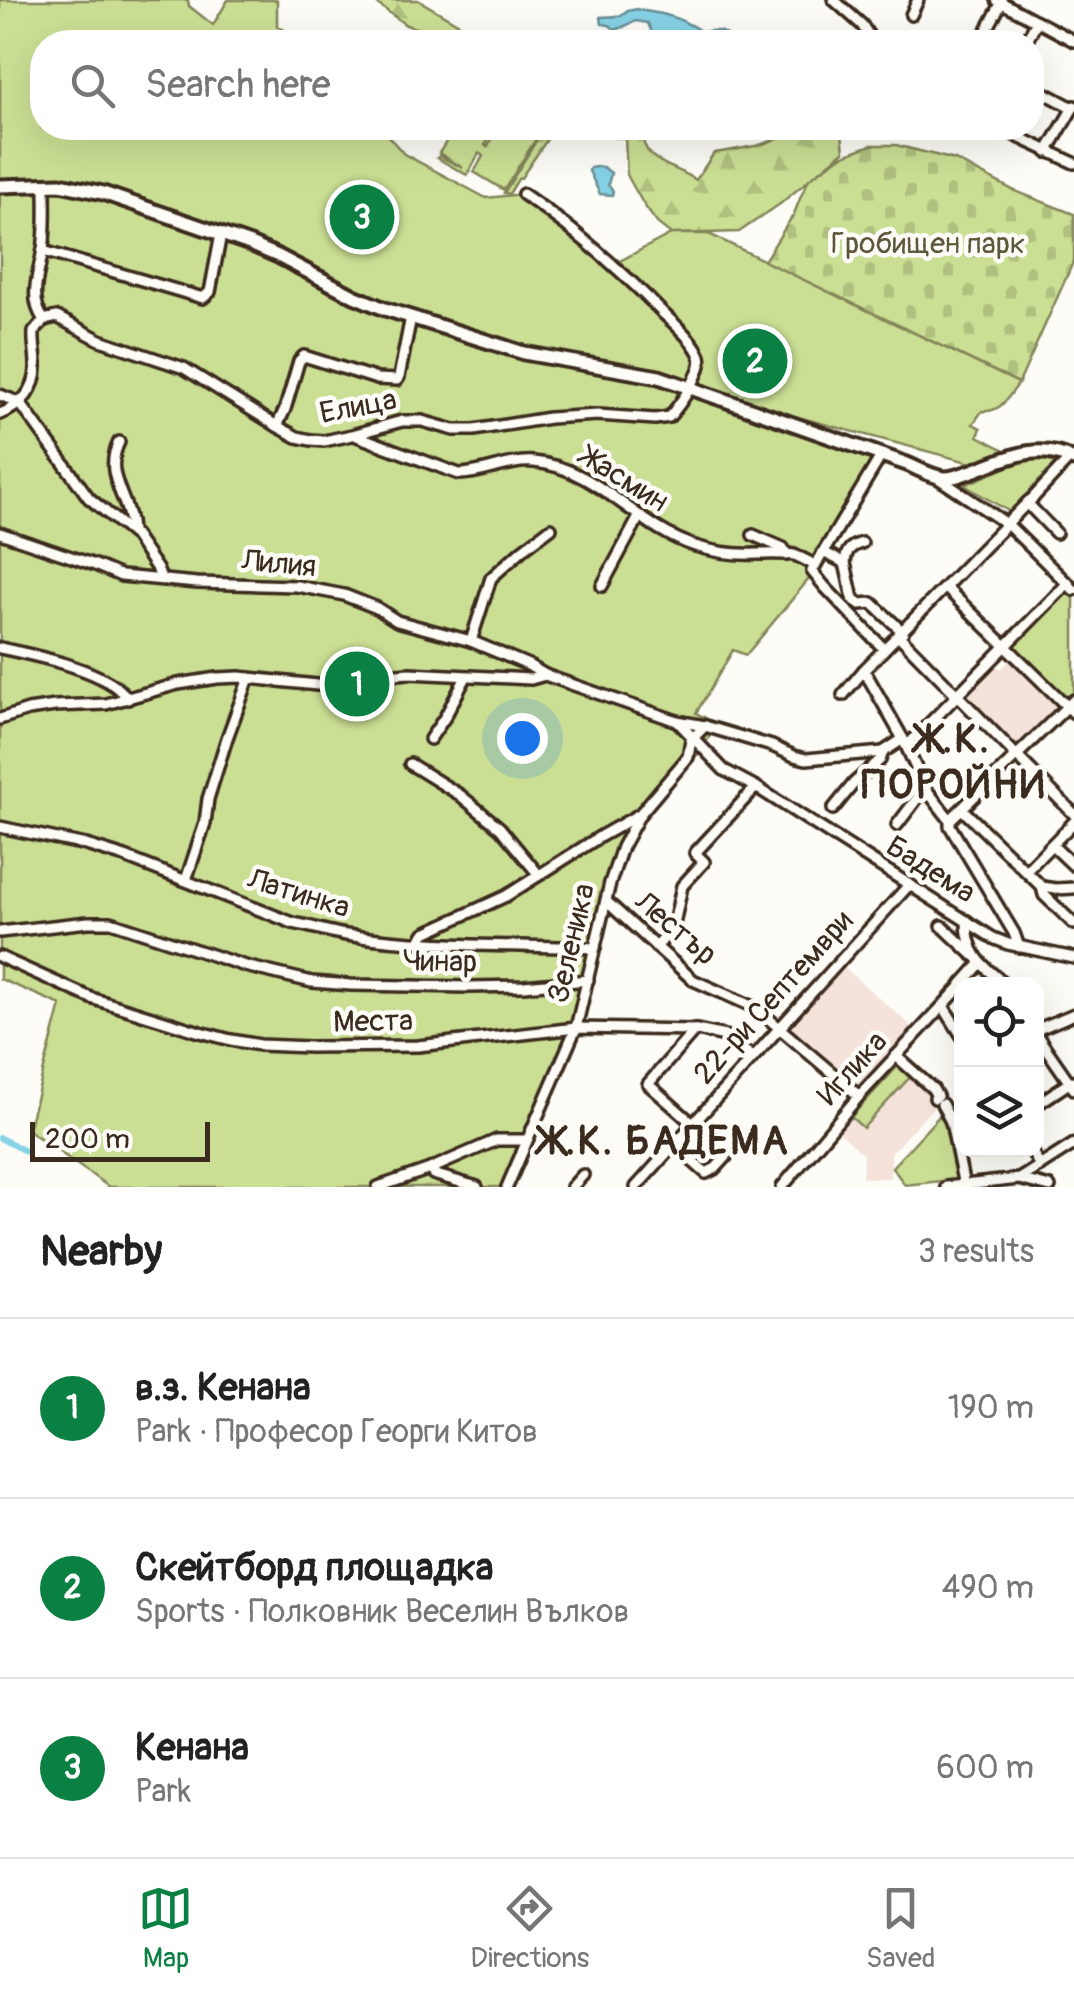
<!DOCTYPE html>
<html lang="en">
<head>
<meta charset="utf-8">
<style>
  body { margin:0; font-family:Pangolin,sans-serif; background:#f2f2f2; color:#222 }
  .controls { position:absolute; right:30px; bottom:30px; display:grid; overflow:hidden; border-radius:20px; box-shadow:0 10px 40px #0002 }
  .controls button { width:90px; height:90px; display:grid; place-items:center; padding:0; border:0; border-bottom:2px solid #e0e0e0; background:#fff; color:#222; font:50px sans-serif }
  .scale { position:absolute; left:30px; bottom:25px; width:180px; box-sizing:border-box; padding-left:10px; border:5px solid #3b2a1e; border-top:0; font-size:28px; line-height:35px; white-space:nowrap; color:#3b2a1e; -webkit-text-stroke:8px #fdfcf7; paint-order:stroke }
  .you { position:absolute; left:522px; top:738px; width:35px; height:35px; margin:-25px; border:8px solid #fff; border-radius:50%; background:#1a73e8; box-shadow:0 0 0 15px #1a73e833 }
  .badge { display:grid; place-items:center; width:65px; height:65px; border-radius:50%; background:#0b8043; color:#fff; font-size:32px; font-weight:700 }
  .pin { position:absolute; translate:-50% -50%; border:5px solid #fff; box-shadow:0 2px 10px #0006 }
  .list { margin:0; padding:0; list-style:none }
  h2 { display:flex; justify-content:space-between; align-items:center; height:130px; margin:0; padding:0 40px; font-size:42px }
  h2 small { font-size:32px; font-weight:400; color:#767676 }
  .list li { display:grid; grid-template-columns:65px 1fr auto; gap:30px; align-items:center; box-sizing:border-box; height:180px; padding:0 40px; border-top:2px solid #e0e0e0 }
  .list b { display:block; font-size:38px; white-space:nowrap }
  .list p { margin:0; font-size:32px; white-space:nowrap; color:#767676 }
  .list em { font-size:32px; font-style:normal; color:#767676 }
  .icon { flex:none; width:55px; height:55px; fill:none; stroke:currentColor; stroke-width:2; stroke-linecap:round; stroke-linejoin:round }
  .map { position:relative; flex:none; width:1074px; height:1187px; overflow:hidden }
  .search { position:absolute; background:#fff; box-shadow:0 10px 40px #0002; left:30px; right:30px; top:30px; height:110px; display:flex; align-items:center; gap:25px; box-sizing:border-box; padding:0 35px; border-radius:40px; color:#767676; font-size:38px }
  .sheet { height:670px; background:#fff }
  nav { display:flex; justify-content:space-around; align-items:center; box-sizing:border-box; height:140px; border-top:2px solid #e0e0e0; background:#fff; font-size:28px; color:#767676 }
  nav a { display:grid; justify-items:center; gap:5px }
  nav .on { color:#0b8043 }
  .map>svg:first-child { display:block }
  .built { fill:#f4e2db }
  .green { fill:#cbdf94; stroke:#838459; stroke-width:2.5 }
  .forest { fill:url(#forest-firs); stroke:#838459; stroke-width:2.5 }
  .cemetery { fill:url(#cemetery-stones); stroke:#838459; stroke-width:2.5 }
  .water { fill:#85d2e5; stroke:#678f95; stroke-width:2.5 }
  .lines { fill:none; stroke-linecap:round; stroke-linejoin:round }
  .canal { stroke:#85d2e5; stroke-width:6 }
  .minor-casing { stroke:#3b2a1e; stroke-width:16 }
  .major-casing { stroke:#3b2a1e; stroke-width:19 }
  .minor { stroke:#fdfcf7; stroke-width:9 }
  .major { stroke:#fdfcf7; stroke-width:11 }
  .labels { text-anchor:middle; stroke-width:9; stroke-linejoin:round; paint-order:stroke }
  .park-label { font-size:30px; fill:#5f573c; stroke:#fdfcf7 }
  .street-label { font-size:30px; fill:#3b2a1e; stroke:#fdfcf7 }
  .district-label { font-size:40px; font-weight:bold; letter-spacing:2.5px; fill:#3b2a1e; stroke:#fdfcf7 }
</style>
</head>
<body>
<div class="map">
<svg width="1074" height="1187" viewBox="0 0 1074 1187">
  <defs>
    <pattern id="forest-firs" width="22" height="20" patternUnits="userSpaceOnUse" patternTransform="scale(2.5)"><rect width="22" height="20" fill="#cbdf94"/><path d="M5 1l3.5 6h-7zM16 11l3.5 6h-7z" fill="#afc07f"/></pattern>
    <pattern id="cemetery-stones" width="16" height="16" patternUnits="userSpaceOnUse" patternTransform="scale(2.5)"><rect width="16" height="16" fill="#cbdf94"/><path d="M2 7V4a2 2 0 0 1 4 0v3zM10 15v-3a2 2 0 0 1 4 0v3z" fill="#afc07f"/></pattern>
  </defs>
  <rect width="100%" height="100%" fill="#fdfcf7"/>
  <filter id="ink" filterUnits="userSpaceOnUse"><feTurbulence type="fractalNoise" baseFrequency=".01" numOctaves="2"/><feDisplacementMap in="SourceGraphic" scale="20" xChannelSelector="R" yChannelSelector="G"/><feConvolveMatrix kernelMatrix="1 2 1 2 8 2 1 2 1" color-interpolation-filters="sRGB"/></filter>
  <g filter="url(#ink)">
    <!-- built -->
    <g class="built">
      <path d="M1011,659l49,48 -43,44 -54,-53 32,-33 6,4z"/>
      <path d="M843,967l73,63 -55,63 -68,-59 -1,-8z"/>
      <path d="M899,1064l40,37 -48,52 -1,25h-28l1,-24 -26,-24z"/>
    </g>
    <!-- green -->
    <g class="green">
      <path d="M0,0h188l1,6 24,19 15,-25h49v26l30,16h-265v86h339l23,26 82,44 37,-4 91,70 57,-30h38l310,149c-11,14 -18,30 -37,28l-9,13 8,4 -3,8 34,18 -33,11 -271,-72 173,63 -68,118 -67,81 -13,-5 -37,63 21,11 -17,28 -60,62 -18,33 -46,181 -69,159h-398l-81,-57 33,-125 -61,-26z"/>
      <path d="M455,128h41l-11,17 2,2 13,-19h18l18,11 -32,51 -30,-18 9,-16 -4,-3 -12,22 -30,-17 2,-2 24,12 -24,-15z"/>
      <path d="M1037,457l18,6 -45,49 -46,-27 55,-23z"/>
      <path d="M1066,588l8,8v99l-8,8 -57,-56z"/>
      <path d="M899,1065l12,11 -48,52 -12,-11z"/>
      <path d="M942,1113l6,8 12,58 -55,6 -13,-18z"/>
    </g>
    <!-- forest -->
    <g class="forest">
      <path d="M372,0h46l72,42h-36l-12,-6 -36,-11z"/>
      <path d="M544,128h98c-2,35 30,36 54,52l18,-27c13,-2 27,-4 41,-7 32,-7 52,-29 87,-13l2,18 -64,53 -41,28 -68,2 -14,-11 -13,-18 -17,-30 -2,-37 -73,-6 -31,46 -3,1 -9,15 -5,-1z"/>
    </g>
    <!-- cemetery -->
    <path class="cemetery" d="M871,145h25l59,15 60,31 59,23v46l-55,123 -255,-122 30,-47 7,-18 8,-17 32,-23z"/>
    <!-- water -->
    <g class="water">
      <path d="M637,9c8,3 16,3 25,5 14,3 28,10 40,18 15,-3 23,-1 33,10h-74l-1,-6 -8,-3 -4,-10 -12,-2 -20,9 -7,-5 -7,-1 -1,-7 20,-1 7,-5z"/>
      <path d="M596,167h7l8,6 -3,12 5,6 -1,4 -12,-1 -11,-23 1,-3z"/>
    </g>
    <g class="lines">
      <!-- canal -->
      <path class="canal" d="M0,1138l27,14"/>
      <defs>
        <g id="minor">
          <path d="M834,0l28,25 11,17"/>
          <path d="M997,0l77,41"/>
          <path d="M911,15l7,-15"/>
          <path d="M983,37l19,-35"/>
          <path d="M978,42l5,-5 12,5"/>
          <path d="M1026,42l11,-21"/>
          <path d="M1032,86l41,22"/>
          <path d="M999,128l75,35"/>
          <path d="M1047,152l27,-46"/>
          <path d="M43,251l160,47 7,-6 11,-58"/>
          <path d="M44,320c-18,-24 -2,-52 0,-79 2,-19 1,-38 1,-57"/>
          <path d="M0,395l20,8 69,95 45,37 23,34 4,9"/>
          <path d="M0,414c21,-8 37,-25 36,-49 0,-11 -3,-22 -2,-33l10,-12 13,-3 43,23 84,28 93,58 20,11 14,3 13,1 28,-6 50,-14h20l32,9h20l75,-12 49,-3 57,4 14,-2c10,-11 36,-47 31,-61 -4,-12 -25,-32 -35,-41 -44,-45 -90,-86 -142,-121"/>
          <path d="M277,426l8,-17 14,-48 5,-5 73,23 20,1 2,-3 12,-60"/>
          <path d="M357,436l102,38c25,0 48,-14 75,-12 64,6 102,65 161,84 19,6 41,9 61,8 12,0 26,-1 38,1 7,2 14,7 21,10"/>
          <path d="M119,442c-17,35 11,55 12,89"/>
          <path d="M881,456l-69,115 13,16 59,62"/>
          <path d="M938,478l69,46 67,66"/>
          <path d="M1031,500l39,-42"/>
          <path d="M1027,503l29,30"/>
          <path d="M0,533l95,32 26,11 76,7 100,3 47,9 33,13 20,13 74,20 57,24 17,10"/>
          <path d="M753,535l30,13 4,7"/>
          <path d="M823,552l22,11 8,36 7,5 12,-1 31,29"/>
          <path d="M845,563c1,-12 5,-17 17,-20"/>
          <path d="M602,586l37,-69"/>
          <path d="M946,588l128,125"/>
          <path d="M899,636l175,178"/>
          <path d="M471,641l20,-63 31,-28 29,-22"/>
          <path d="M0,648c33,7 109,22 128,51"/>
          <path d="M864,670l39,69 22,49 25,32v6l64,107 5,14"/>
          <path d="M843,695l21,-25 165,-169"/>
          <path d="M0,719l28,-9 27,-4 51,-2 72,-20 39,-6 22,-1 98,10 20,-1 40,-12 12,-1 122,6 14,-4 132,46 28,5 67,20 22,10 12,3 77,-7 20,-13"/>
          <path d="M678,722l46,48 32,17 237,151 15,6 66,14"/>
          <path d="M430,739l15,-22 21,-40"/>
          <path d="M907,746l161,-163"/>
          <path d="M410,764l50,31 40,33 39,47"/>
          <path d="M833,809l21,-26 26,-23 3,-8"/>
          <path d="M963,810l79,77 2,8 30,29"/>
          <path d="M950,820l124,-120"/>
          <path d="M897,825l28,-37"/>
          <path d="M0,827l86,18 39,12 168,66c18,3 34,9 53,12 82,12 166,10 249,13"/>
          <path d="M1052,845l21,20"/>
          <path d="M1026,871l48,-49"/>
          <path d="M186,880l19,-57 3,-24 19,-61 22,-60"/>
          <path d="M1042,887l14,2 18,-1"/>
          <path d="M606,901l87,79 63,28 103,88"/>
          <path d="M967,921c0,33 15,45 38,63"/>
          <path d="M942,926l31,29"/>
          <path d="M0,932l88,-10h23l134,44 67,16 39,3 119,2 54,-1 64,-6"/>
          <path d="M419,942l6,-9 81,-37 95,-60 39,-22"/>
          <path d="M656,947l17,-18 9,-43 22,-24 -9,-9 61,-66"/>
          <path d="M0,957l91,41 109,34 31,8 29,5 50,2 108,-1 158,-18 121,2 28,6 28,21"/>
          <path d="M962,984l18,-20"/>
          <path d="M943,1006l19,30"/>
          <path d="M1036,1030l38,-16"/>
          <path d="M1036,1034l38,55"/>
          <path d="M896,1056l37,33 4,7 -2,2"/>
          <path d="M942,1104l9,18 13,64"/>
          <path d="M1036,1105l36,-24"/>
          <path d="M693,1124l-45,-40 47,-54"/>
          <path d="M674,1145l32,28 10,-5 10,-11"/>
          <path d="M1031,1150l9,16"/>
          <path d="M430,1169l3,5 44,13"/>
          <path d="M1019,1179l31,8"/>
          <path d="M378,1187l52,-18 67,-29h29"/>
          <path d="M507,1187l69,-159 34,-145 12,-36 18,-33 48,-57 3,-17 14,-14"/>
          <path d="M572,1187l11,-12"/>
          <path d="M636,1187l272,-301"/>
          <path d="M782,1187l77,-91 103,-111"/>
          <path d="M946,1187l73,-8 55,-35"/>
        </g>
        <path id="major" d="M0,186l60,-2 43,9 147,51 28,12 76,40 31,13 139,44 135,24 248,87c12,5 25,13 38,14 11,0 20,-5 30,-8 34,-13 64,-28 99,-10"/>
      </defs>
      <!-- minor casing -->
      <use href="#minor" class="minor-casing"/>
      <!-- major casing -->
      <use href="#major" class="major-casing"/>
      <!-- minor -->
      <use href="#minor" class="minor"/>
      <!-- major -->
      <use href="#major" class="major"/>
    </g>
  </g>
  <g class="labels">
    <!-- park labels -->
    <g class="park-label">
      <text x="928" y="253">Гробищен парк</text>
    </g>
    <!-- street labels -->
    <g class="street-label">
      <text transform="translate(358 406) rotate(-11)" y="10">Елица</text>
      <text transform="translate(625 479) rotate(32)" y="10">Жасмин</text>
      <text transform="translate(279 563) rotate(5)" y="10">Лилия</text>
      <text transform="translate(931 869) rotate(32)" y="10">Бадема</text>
      <text transform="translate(299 893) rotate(17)" y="10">Латинка</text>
      <text transform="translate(676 928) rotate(40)" y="10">Лестър</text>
      <text transform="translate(571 943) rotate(-77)" y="10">Зеленика</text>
      <text transform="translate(440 961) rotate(1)" y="10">Чинар</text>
      <text transform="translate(773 997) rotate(-48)" y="10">22-ри Септември</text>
      <text transform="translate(373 1021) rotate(-1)" y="10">Места</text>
      <text transform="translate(852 1068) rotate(-48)" y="10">Иглика</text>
    </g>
    <!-- district labels -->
    <g class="district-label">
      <text x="954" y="752">Ж.К.<tspan x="954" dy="46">ПОРОЙНИ</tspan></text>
      <text x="665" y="1154">Ж.К. БАДЕМА</text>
    </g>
  </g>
</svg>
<div class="controls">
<button><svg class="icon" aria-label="locate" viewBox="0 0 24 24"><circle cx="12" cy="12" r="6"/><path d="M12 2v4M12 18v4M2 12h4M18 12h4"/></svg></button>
<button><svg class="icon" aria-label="layers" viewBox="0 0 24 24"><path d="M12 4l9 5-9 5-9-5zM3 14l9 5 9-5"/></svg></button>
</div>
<div class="scale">200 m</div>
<div class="you"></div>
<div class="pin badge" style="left:357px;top:684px">1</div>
<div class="pin badge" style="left:755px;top:361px">2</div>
<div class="pin badge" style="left:362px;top:217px">3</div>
<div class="search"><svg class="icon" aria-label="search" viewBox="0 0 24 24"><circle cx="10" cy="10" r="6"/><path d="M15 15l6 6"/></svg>Search here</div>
</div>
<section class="sheet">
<h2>Nearby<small>3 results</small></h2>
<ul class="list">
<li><span class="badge">1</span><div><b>в.з. Кенана</b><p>Park · Професор Георги Китов</p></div><em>190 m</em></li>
<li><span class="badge">2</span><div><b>Скейтборд площадка</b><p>Sports · Полковник Веселин Вълков</p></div><em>490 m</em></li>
<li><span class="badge">3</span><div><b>Кенана</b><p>Park</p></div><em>600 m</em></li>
</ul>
</section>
<nav>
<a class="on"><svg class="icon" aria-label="map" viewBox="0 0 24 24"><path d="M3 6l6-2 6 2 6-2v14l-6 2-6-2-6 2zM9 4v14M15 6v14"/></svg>Map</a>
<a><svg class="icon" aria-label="directions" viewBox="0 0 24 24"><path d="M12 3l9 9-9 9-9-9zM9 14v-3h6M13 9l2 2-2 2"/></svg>Directions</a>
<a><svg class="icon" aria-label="saved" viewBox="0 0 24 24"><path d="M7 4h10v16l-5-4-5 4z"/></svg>Saved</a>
</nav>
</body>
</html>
